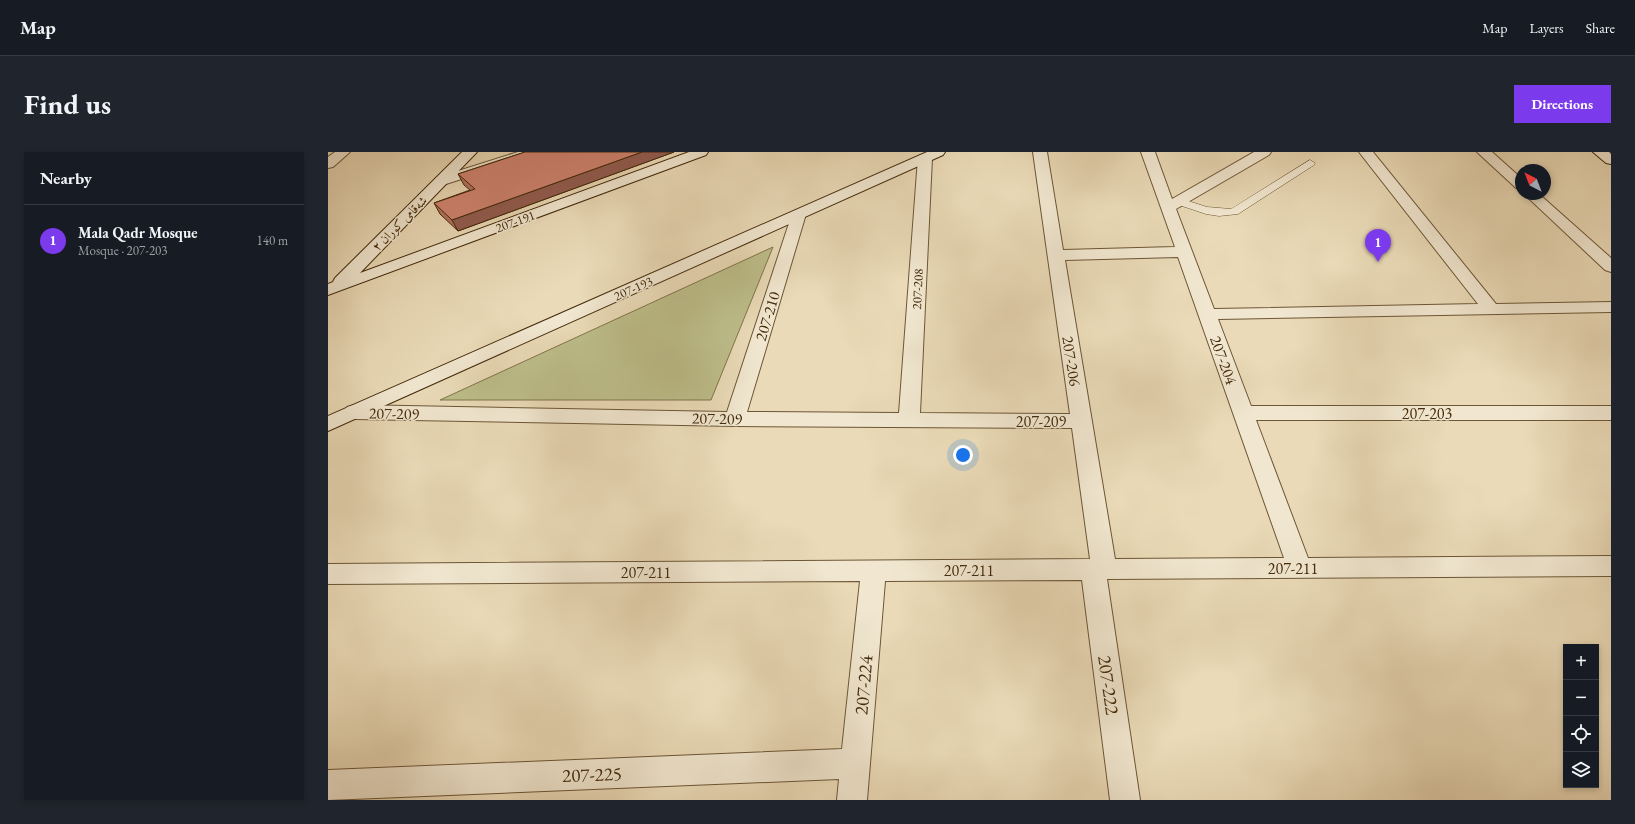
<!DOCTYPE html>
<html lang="en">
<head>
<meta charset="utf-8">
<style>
  body { margin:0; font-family:"EB Garamond",Amiri,serif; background:#20242c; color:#f1f3f6 }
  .controls { position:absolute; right:12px; bottom:12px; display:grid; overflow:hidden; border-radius:0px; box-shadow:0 2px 6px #0003 }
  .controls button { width:36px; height:36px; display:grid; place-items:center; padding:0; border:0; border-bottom:1px solid #363941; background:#171b24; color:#f1f3f6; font:20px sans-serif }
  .compass { position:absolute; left:1187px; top:12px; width:36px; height:36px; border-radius:50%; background:#171b24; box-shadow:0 2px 6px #0003; rotate:318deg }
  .you { position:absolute; left:635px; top:303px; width:14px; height:14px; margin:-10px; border:3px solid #fff; border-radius:50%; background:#1a73e8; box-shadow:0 0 0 6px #1a73e833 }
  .badge { display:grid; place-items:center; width:26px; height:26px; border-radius:50%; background:#7c3aed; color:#fff; font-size:13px; font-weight:700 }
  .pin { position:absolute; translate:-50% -33px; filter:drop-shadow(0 1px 2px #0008) }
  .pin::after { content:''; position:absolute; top:21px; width:14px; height:12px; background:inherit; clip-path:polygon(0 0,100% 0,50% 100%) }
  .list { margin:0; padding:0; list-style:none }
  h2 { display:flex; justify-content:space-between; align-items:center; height:52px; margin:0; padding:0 16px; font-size:17px }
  h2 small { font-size:13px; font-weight:400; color:#9ea1a6 }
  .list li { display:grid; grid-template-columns:26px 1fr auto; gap:12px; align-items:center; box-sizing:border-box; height:72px; padding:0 16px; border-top:1px solid #363941 }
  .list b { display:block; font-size:15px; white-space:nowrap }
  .list p { margin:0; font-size:13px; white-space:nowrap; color:#9ea1a6 }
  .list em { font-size:13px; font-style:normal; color:#9ea1a6 }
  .icon { flex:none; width:22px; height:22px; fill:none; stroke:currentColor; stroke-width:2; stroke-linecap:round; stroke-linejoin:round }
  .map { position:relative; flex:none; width:1283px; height:648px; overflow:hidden; border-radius:0px }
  header { display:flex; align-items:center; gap:24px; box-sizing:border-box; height:56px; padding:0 20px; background:#171b24; border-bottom:1px solid #363941 }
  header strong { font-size:19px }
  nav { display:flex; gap:22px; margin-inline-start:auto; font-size:14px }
  .intro { display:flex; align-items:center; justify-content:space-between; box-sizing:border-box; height:96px; padding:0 24px }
  h1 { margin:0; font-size:28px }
  .button { padding:10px 18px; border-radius:0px; background:#7c3aed; color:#fff; font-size:14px; font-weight:700 }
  main { display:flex; gap:24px; padding:0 24px }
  aside { flex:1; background:#171b24; border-radius:0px; box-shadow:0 2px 6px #0003 }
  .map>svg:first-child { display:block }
  .green { fill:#bdbe8a; stroke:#80744a }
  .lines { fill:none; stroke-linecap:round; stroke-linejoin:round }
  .lane-casing { stroke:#6d5635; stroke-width:1 }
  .street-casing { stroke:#6d5635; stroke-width:2 }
  .secondary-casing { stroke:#432a0a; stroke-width:2 }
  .lane { fill:#f1e7d0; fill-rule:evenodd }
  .street { fill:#f1e7d0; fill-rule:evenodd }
  .secondary { fill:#f1e7d0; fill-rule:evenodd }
  .wall { fill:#b37262; stroke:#432a0a }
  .shaded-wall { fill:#925c50; stroke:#432a0a }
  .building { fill:#d08472; stroke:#432a0a }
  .labels { text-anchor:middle; stroke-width:3; stroke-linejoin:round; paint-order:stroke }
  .far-street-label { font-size:13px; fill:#432a0a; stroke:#f1e7d0 }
  .street-label { font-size:16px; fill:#432a0a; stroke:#f1e7d0 }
  .near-street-label { font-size:19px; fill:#432a0a; stroke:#f1e7d0 }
</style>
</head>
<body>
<header>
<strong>Map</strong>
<nav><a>Map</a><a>Layers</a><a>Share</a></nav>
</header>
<div class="intro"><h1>Find us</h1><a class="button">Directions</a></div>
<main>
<aside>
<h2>Nearby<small></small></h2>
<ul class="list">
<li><span class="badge">1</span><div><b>Mala Qadr Mosque</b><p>Mosque · 207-203</p></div><em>140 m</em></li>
</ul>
</aside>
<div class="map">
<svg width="1283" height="648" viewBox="0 0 1283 648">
  <rect width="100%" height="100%" fill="#eadab7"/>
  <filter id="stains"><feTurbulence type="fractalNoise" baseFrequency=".005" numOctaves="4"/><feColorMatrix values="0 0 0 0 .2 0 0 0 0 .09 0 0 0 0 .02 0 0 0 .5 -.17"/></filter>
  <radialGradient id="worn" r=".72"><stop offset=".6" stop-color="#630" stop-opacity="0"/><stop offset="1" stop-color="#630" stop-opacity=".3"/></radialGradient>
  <!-- green -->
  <path class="green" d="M445,95l-62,153h-271z"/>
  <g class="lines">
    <defs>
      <path id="lane" d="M982,8l5,3 -1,2 -76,49 -19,2 -13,-2 -24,-8 -9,-5 6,-3 28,9 24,2z"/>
      <g id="street">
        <path d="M7,0h15l-17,15 -5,1v-11z"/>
        <path d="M190,0h20l-2,3 -90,29 -5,1 -5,-1 -2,-3 2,-3z"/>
        <path d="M705,0h14l16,98 112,-3 -34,-95h14l17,47 82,-47h17l-2,3 -93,54 38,100 264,-5 -119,-152h14l123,152 115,-2v10l-393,7 33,87h360v14h-355l52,138 303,-2v20l-504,3 33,221h-30l-28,-220 -197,1 -18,219h-30l2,-21 -511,21v-30l514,-21 18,-168 -532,3v-20l762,-5 -18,-131 -337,-2 -381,-7 -7,-2 -3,-5 3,-5 7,-2 373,7 65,-198 2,-3 5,-1 5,1 2,3 -59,198 152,1 19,-255 2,-3h10l2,3 -12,255 150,1zM850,105l106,301 -169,1 -50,-299z"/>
        <path d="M1149,0h15l29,26v11l-5,-1z"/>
        <path d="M1196,42h15l72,64v14l-6,-2z"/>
      </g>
      <g id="secondary">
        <path d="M134,0h15l-117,121 329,-121h19l-2,3 -378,140v-11l5,-2 2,-4z"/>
        <path d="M599,0h18l-2,3 -615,276v-15z"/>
        <path d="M1265,0h16l2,2v10l-5,-1z"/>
      </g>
    </defs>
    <!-- lane casing -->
    <use href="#lane" class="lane-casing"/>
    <!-- street casing -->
    <use href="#street" class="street-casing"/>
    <!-- secondary casing -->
    <use href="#secondary" class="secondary-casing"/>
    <!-- lane -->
    <use href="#lane" class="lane"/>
    <!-- street -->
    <use href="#street" class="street"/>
    <!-- secondary -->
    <use href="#secondary" class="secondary"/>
  </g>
  <!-- wall -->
  <path class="wall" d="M197,0h149l-216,79 -18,-17 -6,-11 36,-13 -6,-5 -6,-11z"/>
  <!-- shaded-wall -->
  <path class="shaded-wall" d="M314,0h32l-216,79 -6,-11z"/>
  <!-- building -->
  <path class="building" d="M197,0h117l-190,68 -18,-17 41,-14 -17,-15z"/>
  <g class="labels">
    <!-- far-street labels -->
    <g class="far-street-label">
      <text transform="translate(187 69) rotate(-20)" y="5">207-191</text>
      <text transform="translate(71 71) rotate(-45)" y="5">شەقامی کوران ٢</text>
      <text transform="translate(305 136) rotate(-24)" y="5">207-193</text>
      <text transform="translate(589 137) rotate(-87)" y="5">207-208</text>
    </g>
    <!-- street labels -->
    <g class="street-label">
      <text transform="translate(439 164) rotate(-73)" y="6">207-210</text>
      <text transform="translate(896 208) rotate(70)" y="6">207-204</text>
      <text transform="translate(744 209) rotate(81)" y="6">207-206</text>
      <text transform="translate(66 261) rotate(1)" y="6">207-209</text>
      <text x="1099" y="267">207-203</text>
      <text transform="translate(389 266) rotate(1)" y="6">207-209</text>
      <text x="713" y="275">207-209</text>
      <text x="965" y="422">207-211</text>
      <text x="641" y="424">207-211</text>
      <text x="318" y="426">207-211</text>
    </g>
    <!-- near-street labels -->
    <g class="near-street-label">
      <text transform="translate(535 533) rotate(-85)" y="7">207-224</text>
      <text transform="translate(781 533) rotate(82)" y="7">207-222</text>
      <text transform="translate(264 622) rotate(-2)" y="7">207-225</text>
    </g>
  </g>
  <rect width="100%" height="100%" filter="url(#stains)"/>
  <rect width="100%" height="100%" fill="url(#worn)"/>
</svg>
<div class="controls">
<button>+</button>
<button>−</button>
<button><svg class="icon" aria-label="locate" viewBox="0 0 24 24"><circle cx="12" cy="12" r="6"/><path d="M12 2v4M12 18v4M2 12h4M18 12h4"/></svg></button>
<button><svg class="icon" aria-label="layers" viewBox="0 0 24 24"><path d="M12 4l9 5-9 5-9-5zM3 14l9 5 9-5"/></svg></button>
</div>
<svg class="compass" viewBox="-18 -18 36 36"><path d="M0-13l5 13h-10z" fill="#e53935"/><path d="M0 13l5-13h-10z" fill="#9ea1a6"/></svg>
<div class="you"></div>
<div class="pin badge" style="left:1050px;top:110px">1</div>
</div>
</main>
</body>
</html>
